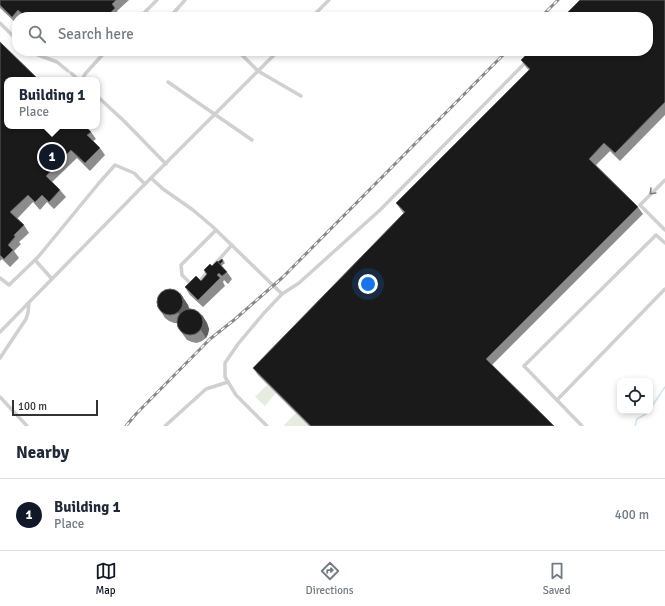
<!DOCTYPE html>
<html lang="en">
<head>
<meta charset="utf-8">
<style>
  body { margin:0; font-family:Signika,sans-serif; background:#f6f6f7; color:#1f2937 }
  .controls { position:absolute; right:12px; bottom:12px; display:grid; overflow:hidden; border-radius:8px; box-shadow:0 2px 6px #0003 }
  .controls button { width:36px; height:36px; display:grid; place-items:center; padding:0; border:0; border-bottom:1px solid #e0e1e3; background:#fff; color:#1f2937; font:20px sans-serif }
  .scale { position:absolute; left:12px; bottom:10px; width:86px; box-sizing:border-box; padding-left:4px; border:2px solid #333; border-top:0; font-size:11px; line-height:14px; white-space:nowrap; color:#333; -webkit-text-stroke:3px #fff; paint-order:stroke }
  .you { position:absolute; left:368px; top:284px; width:14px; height:14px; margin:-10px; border:3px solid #fff; border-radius:50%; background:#1a73e8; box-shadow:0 0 0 6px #1a73e833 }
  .badge { display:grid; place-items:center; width:26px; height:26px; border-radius:50%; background:#111827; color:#fff; font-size:13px; font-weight:700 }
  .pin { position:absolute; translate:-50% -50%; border:2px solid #fff; box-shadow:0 1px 4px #0006 }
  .popup { position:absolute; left:4px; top:77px; width:96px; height:52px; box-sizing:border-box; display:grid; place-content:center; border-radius:8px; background:#fff; filter:drop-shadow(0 1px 3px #0005); font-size:13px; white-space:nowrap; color:#747a83 }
  .popup b { font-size:15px; color:#1f2937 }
  .popup::after { content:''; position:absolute; left:50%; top:100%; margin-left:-8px; border:8px solid transparent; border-top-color:#fff }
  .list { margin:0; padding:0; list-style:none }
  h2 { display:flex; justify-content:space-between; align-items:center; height:52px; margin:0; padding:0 16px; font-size:17px }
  h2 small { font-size:13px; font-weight:400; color:#747a83 }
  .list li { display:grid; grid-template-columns:26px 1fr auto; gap:12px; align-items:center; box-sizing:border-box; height:72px; padding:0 16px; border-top:1px solid #e0e1e3 }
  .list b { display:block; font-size:15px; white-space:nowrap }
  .list p { margin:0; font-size:13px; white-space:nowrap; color:#747a83 }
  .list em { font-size:13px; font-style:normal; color:#747a83 }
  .icon { flex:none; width:22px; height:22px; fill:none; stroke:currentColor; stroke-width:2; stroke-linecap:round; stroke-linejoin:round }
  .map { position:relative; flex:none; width:665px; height:426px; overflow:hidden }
  .search { position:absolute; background:#fff; box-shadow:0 2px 6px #0003; left:12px; right:12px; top:12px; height:44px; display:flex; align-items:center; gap:10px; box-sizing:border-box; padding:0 14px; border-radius:16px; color:#747a83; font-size:15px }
  .sheet { height:124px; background:#fff }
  nav { display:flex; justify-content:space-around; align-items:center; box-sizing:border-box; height:56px; border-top:1px solid #e0e1e3; background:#fff; font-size:11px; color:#747a83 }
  nav a { display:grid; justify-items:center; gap:2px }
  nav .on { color:#111827 }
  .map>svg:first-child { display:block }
  .green { fill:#e6ecdf }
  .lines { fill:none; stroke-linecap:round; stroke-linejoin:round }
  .stream { stroke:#cfe2ee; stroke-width:1.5 }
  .service { stroke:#d0d0d0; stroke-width:3.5 }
  .rail-casing { stroke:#888; stroke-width:3 }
  .rail { stroke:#fff; stroke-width:1.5; stroke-dasharray:4.5; stroke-linecap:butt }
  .wall { fill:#8c8c8c }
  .shaded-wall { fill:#5f5f5f }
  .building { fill:#1a1a1a; stroke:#5f5f5f }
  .oneway { stroke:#7a7a7a }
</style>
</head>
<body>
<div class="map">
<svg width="665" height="426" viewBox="0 0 665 426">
  <rect width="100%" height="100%" fill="#fff"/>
  <!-- green -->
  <g class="green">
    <path d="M267,385l9,8 -11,13 -10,-9z"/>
    <path d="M296,413l13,13h-24l-1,-1z"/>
  </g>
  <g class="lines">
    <!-- stream -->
    <g class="stream">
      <path d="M650,409l15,-22"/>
      <path d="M635,426l2,-7 9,-5 2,-3"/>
    </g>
    <!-- service -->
    <g class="service">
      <path d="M140,17l17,-17"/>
      <path d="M170,17l15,-17"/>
      <path d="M312,17l17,-17"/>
      <path d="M0,23l17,17"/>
      <path d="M29,51l9,4 19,7 11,9"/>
      <path d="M238,51l20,20 43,25"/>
      <path d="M71,73l8,7"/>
      <path d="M82,80l3,-6 21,-23"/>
      <path d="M168,82l84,58"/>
      <path d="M97,96l27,25 42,43"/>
      <path d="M151,178l12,11 30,21 20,17 69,67 17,-11 81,-73 146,-148"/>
      <path d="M665,180l-25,25 25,25"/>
      <path d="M35,260l17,19"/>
      <path d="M214,265l18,-20"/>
      <path d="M0,278l9,7 29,-28 61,-74 16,-18 19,8 11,11"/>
      <path d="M198,283l10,-12"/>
      <path d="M193,286l-11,-11 -1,-10 35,-35"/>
      <path d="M0,332l139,-142 139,-139"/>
      <path d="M0,358l26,-39 2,-6 1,-10"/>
      <path d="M0,397l27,29"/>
      <path d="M557,400l108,-111"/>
      <path d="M165,426l41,-37 22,-7"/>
      <path d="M267,426l-31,-31 -11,-18v-14l13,-19 26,-31 18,-19"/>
      <path d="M582,426l-58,-60 132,-131 9,8"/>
    </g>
    <defs>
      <g id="rail">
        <path d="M541,17l17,-17"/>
        <path d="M126,426l10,-12 74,-75 24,-19 49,-43 224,-226"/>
      </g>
    </defs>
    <!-- rail casing -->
    <use href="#rail" class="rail-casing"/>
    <!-- rail -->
    <use href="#rail" class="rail"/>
  </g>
  <!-- wall -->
  <g class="wall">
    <path d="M0,0h129l-12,11 3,5 -1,1h-102v7l-17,-16z"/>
    <path d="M665,0v115l-45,46 -10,-10 -14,14 42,42 5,7 -151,151 62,61h-245l-51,-51 -5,-7 151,-154 -8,-11 133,-133 -3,-3 -5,-7z"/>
    <path d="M0,42l91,90 5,7 -3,2 7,7 5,7 -15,16 -13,-13 -25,24 8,8 6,7 -12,12 -7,-7 -7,8 -7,-8 -16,17 7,6 5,8 -10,9 2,2 -7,7 5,7 -9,9 -8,-8 -2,2z"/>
    <path d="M222,259l3,4 -4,3 6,6 5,7 -4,5 -4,-4 -1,2 2,4 -22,21 -13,-12 -5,-8 16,-6 6,-6 -3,-5 8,-4 6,-4z"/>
    <path d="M180,293l8,12 1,3 13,7 5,8 2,6 -1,5 -2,4 -4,3 -5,2 -5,-1 -5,-2 -8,-11 -2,-6h-3l-5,-2 -4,-3 -5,-8z"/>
  </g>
  <!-- shaded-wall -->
  <g class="shaded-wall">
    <path d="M29,13l2,4h-5l-1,-1z"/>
    <path d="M180,293l8,12 1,5 -5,10 -6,-7z"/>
    <path d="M202,315l5,8 2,6 -1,5 -2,4 -5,-8z"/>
  </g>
  <!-- building -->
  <g class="building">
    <path d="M0,0h116l-4,4 3,4 -9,9 -4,-4 -5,4h-64l-4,-4 -4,3 -7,-6 -6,7 -12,-12z"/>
    <path d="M580,0h85v102l-50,51 -11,-10 -15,16 49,48 -152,152 68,67h-243l-58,-58 152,-156 -9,-9 134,-134 -9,-9 9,-9h118v-34h-85z"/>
    <path d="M0,42l39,38h-32v46h78l6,6 -4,3 13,13 -15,15 -14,-13 -25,26 14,14 -11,12 -7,-7 -7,7 -7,-7 -18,17 14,13 -10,10 1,2 -7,8 5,5 -9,9 -4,-4z"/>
    <path d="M222,259l1,2 -3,3 -2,-2z"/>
    <path d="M217,261l10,11 -5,4 -3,-3 -2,2 3,3 -22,22 -13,-13 11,-11 5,5 6,-7 -3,-4 6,-6 2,2z"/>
    <circle cx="170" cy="302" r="13"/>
    <circle cx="190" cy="322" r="13"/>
  </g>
  <!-- one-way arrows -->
  <defs><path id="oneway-chevron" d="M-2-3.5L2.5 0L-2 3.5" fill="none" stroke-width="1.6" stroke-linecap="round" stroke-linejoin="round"/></defs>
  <use class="oneway" href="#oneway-chevron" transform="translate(652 192) rotate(135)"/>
</svg>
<div class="controls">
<button><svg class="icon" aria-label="locate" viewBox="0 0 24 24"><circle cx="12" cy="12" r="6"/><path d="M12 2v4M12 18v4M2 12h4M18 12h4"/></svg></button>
</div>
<div class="scale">100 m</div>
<div class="you"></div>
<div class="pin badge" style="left:52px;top:157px">1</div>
<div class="popup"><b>Building 1</b>Place</div>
<div class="search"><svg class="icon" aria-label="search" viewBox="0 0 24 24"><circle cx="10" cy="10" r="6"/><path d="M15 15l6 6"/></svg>Search here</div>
</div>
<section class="sheet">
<h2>Nearby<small></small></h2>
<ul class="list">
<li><span class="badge">1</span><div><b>Building 1</b><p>Place</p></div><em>400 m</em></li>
</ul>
</section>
<nav>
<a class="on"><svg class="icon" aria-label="map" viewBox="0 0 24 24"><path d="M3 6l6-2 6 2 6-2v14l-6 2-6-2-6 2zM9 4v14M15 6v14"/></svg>Map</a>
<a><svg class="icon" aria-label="directions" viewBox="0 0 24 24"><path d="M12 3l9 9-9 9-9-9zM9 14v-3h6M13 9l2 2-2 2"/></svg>Directions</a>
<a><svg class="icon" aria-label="saved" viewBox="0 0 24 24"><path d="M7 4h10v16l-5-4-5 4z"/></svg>Saved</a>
</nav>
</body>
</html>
